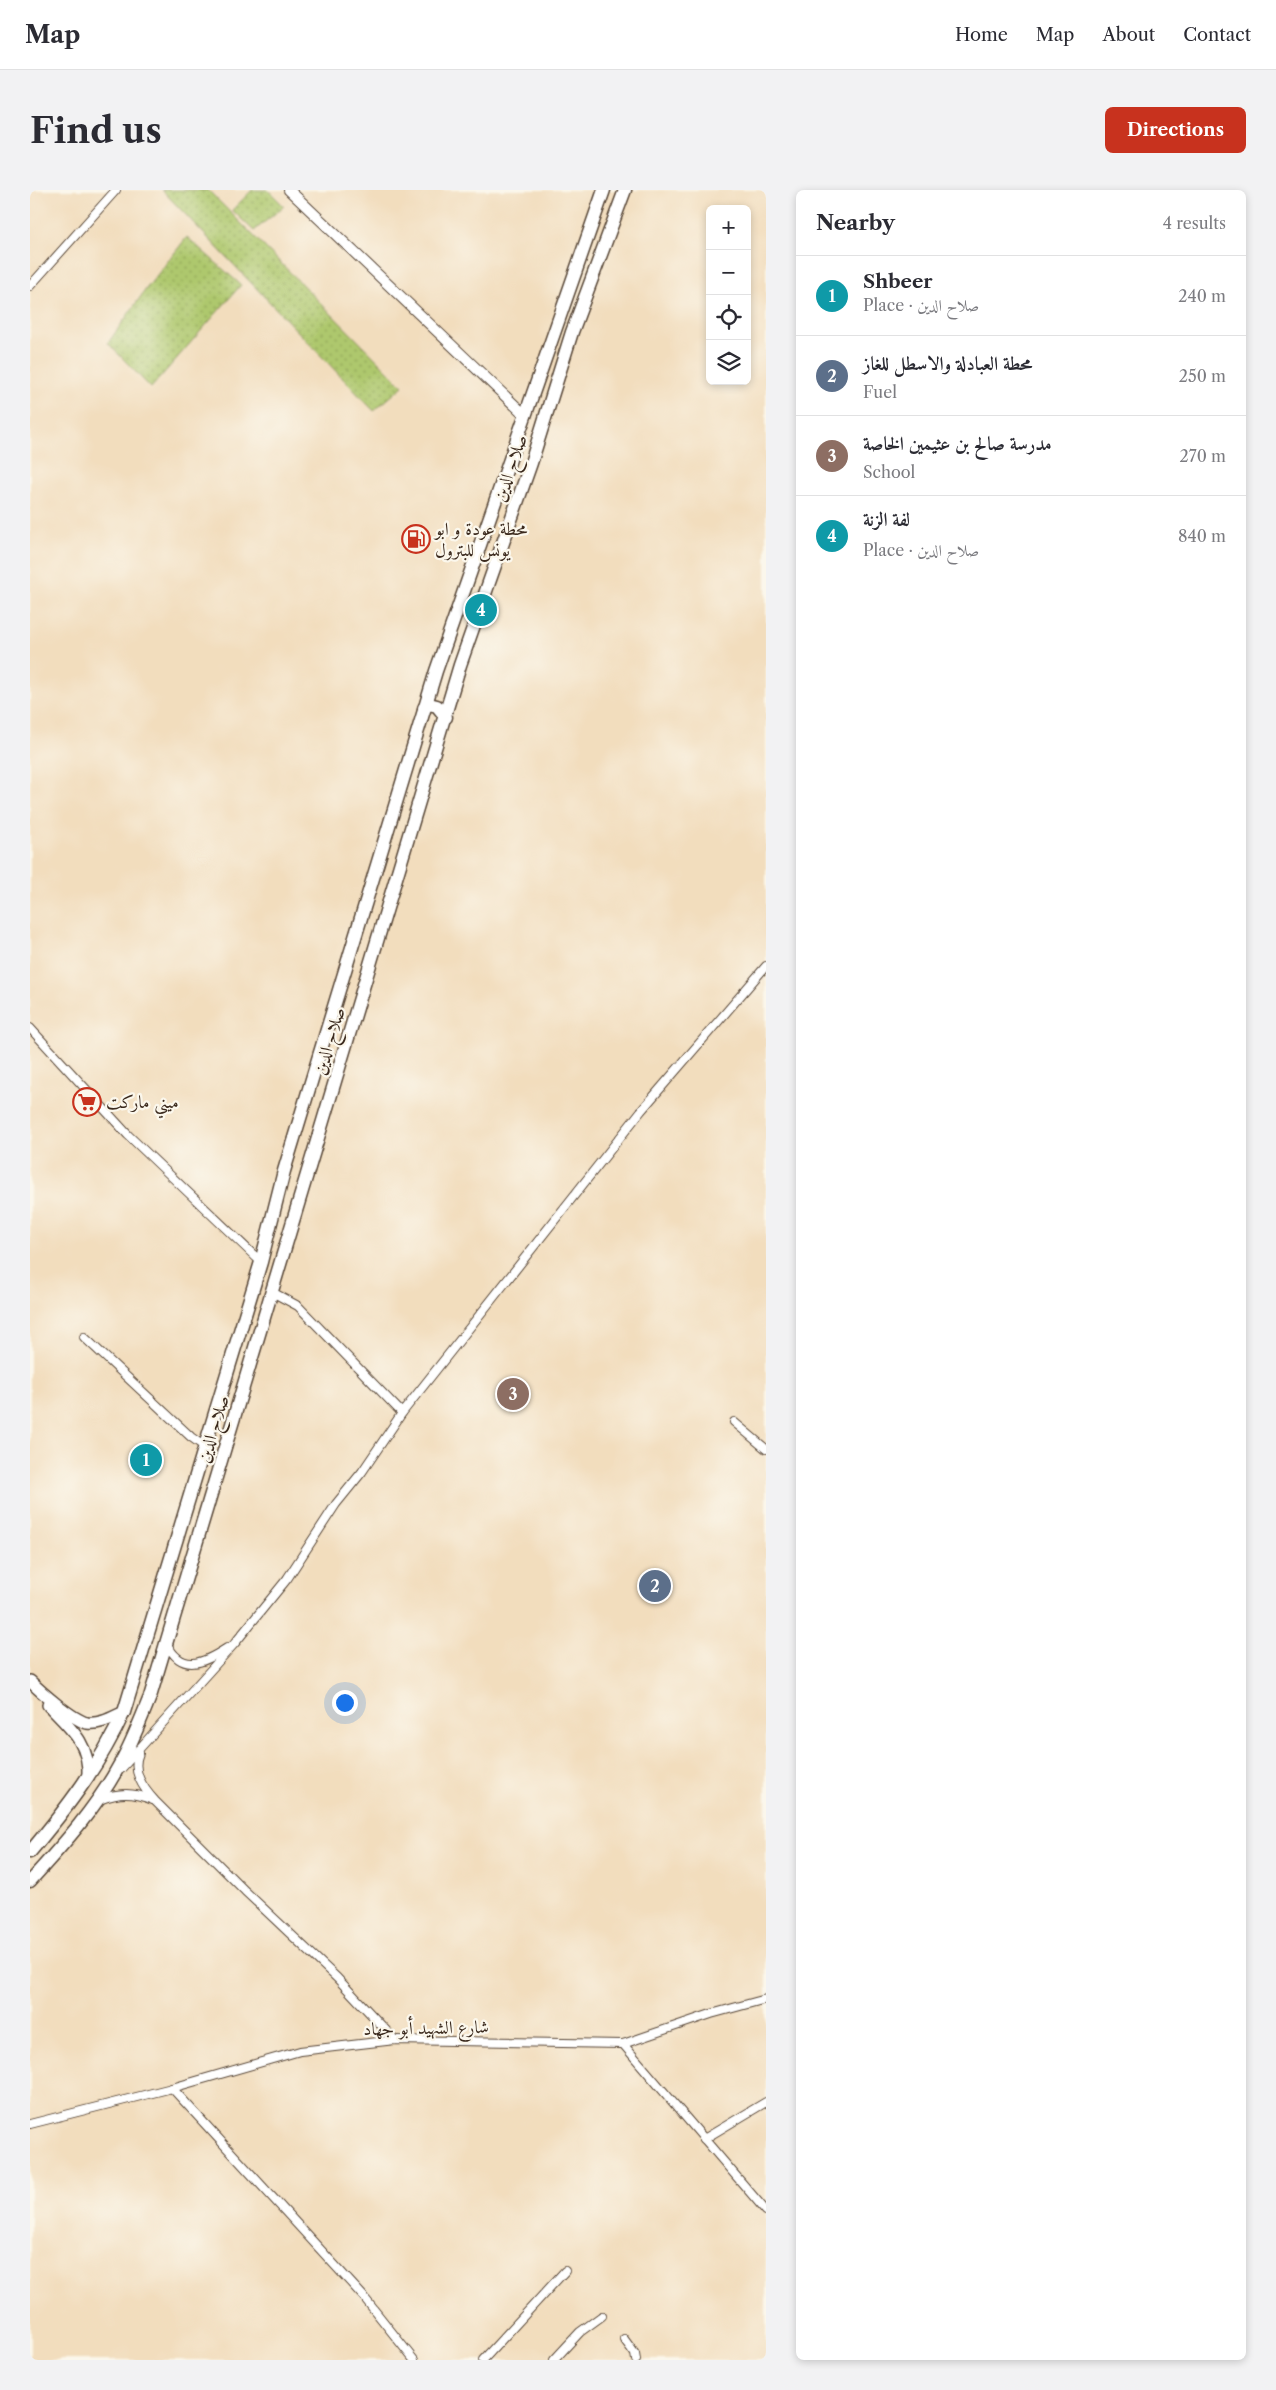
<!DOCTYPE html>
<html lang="en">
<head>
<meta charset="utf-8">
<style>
  body { margin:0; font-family:"Libre Caslon Text",Amiri,serif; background:#f2f2f3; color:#2b2b33 }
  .controls { position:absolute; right:15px; top:15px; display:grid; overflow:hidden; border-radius:8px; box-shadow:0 2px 8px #0003 }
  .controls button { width:45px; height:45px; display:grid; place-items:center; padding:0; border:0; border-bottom:1px solid #e1e1e2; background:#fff; color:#2b2b33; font:25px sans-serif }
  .you { position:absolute; left:314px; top:1512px; width:18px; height:18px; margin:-12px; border:4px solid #fff; border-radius:50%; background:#1a73e8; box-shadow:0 0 0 8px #1a73e833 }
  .badge { display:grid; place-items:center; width:32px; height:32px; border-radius:50%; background:#c8321e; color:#fff; font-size:16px; font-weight:700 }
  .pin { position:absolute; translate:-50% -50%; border:2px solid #fff; box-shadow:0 1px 5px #0006 }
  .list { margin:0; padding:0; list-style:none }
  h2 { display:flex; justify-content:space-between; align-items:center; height:65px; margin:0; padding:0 20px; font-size:21px }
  h2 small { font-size:16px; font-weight:400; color:#7c7c81 }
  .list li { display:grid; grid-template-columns:32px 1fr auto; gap:15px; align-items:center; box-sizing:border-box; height:80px; padding:0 20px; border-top:1px solid #e1e1e2 }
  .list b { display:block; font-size:19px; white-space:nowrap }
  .list p { margin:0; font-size:16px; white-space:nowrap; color:#7c7c81 }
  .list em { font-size:16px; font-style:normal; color:#7c7c81 }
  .icon { flex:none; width:28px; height:28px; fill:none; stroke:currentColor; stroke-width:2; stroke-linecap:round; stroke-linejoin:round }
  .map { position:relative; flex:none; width:736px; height:2170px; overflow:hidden; border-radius:8px }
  header { display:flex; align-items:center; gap:30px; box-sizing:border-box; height:70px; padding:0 25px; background:#fff; border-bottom:1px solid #e1e1e2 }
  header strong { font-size:24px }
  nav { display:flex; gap:28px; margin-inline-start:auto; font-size:18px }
  .intro { display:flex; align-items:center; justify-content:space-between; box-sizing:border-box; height:120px; padding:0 30px }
  h1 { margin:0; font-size:35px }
  .button { padding:12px 22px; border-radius:8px; background:#c8321e; color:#fff; font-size:18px; font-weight:700 }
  main { display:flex; gap:30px; padding:0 30px }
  aside { flex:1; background:#fff; border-radius:8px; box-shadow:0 2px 8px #0003 }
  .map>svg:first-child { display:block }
  .grass { fill:url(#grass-dots); stroke:#747946 }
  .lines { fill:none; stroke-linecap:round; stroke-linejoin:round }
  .minor-casing { stroke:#564536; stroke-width:10 }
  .tertiary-casing { stroke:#564536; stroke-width:12 }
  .secondary-casing { stroke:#564536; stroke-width:14 }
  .trunk-casing { stroke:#564536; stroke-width:15 }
  .minor { stroke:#fff; stroke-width:8 }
  .tertiary { stroke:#fff; stroke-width:10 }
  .secondary { stroke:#fff; stroke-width:11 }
  .trunk { stroke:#fff; stroke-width:12 }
  .labels { text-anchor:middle; stroke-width:4.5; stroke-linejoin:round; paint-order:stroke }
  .street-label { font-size:18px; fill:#3b2a1e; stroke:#fbf7ec }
  .poi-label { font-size:18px; fill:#3b2a1e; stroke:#fbf7ec; text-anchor:start }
</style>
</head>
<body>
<header>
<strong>Map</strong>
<nav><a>Home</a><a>Map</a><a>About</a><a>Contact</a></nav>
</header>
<div class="intro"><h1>Find us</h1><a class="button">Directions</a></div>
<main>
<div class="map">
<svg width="736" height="2170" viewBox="0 0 736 2170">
  <defs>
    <pattern id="grass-dots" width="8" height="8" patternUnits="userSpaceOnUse" patternTransform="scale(1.25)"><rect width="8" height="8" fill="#aec86d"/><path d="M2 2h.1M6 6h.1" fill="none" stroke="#8fa359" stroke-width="1.8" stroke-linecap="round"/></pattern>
  </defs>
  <rect width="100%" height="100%" fill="#fbf7ec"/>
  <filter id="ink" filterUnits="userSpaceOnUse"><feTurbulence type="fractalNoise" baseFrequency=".02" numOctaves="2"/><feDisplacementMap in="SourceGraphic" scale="10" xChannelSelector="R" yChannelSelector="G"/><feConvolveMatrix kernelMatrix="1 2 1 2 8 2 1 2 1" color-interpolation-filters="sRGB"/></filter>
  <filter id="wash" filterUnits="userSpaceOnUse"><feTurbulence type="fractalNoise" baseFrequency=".0096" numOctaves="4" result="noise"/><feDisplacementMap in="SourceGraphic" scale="20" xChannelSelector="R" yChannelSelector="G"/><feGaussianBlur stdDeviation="1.12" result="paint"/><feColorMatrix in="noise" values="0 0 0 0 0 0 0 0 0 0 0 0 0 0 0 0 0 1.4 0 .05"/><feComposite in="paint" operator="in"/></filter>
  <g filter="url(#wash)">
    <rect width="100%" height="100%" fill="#f2ddbd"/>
    <!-- grass -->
    <g class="grass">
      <path d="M132,0h46l195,196 -29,25z"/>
      <path d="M222,0h16l16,16 -30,25 -22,-21z"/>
      <path d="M157,47l54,48 -90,103 -43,-45 38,-54z"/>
    </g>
  </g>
  <g filter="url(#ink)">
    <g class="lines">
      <defs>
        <g id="minor">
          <path d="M0,96l86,-96"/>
          <path d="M0,838l98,107 133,127"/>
          <path d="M242,1102l26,14 104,107"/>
          <path d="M54,1147l107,100 14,10"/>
          <path d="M704,1232l32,27"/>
          <path d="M137,1454c15,30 37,19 60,4"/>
          <path d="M109,1563c-8,18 4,35 16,48l90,90 92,87 58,62"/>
          <path d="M91,1579l114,-126 52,-64 49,-75 26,-32 40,-59 239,-302 125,-145"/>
          <path d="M69,1610c20,-8 34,-8 54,0"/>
          <path d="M593,1854l143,167"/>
          <path d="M142,1898l191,208 51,64"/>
          <path d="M0,1934l142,-36 128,-37 95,-11 228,4 88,-30 55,-15"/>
          <path d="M674,1949l62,-37"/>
          <path d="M594,2149l11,15 1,6"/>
          <path d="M453,2170l82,-89"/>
          <path d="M524,2170l26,-28 22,-16"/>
        </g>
        <path id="tertiary" d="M259,0l236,225"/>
        <g id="secondary">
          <path d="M0,1491c10,10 43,39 57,42 13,2 26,-6 37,-11"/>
          <path d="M18,1515c22,23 42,38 40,72"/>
        </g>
        <g id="trunk">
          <path d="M394,518l5,-4 8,2 9,11"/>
          <path d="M0,1662c37,-44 70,-87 94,-140l137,-450 23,-91 152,-500 168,-481"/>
          <path d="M0,1691c33,-36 67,-74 90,-117 12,-21 21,-45 30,-67l310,-1032 71,-202 41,-131 53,-142"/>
        </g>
      </defs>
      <!-- minor casing -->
      <use href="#minor" class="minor-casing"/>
      <!-- tertiary casing -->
      <use href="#tertiary" class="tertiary-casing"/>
      <!-- secondary casing -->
      <use href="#secondary" class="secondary-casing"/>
      <!-- trunk casing -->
      <use href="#trunk" class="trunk-casing"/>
      <!-- minor -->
      <use href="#minor" class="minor"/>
      <!-- tertiary -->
      <use href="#tertiary" class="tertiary"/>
      <!-- secondary -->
      <use href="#secondary" class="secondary"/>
      <!-- trunk -->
      <use href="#trunk" class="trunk"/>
    </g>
  </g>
  <!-- icons -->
  <defs>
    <symbol id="fuel-ring" viewBox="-11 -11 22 22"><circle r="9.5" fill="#fbf7ec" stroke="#c8321e" stroke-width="1.5"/><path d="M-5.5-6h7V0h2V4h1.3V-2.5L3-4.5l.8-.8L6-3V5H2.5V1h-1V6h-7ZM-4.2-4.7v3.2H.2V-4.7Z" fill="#c8321e"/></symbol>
    <symbol id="supermarket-ring" viewBox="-11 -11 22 22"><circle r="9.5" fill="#fbf7ec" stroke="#c8321e" stroke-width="1.5"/><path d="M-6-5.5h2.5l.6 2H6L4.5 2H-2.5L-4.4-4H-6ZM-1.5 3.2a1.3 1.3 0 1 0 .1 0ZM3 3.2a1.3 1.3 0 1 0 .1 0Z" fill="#c8321e"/></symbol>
  </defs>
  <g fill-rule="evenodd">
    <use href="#fuel-ring" x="370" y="333" width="32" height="32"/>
    <use href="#supermarket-ring" x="41" y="896" width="32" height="32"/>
  </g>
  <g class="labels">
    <!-- street labels -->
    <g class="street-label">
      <text transform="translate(480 278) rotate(-71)" y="6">صلاح الدين</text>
      <text transform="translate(299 851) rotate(-73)" y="6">صلاح الدين</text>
      <text transform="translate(183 1239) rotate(-73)" y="6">صلاح الدين</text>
      <text transform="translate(396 1838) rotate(-1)" y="6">شارع الشهيد أبو جهاد</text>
    </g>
    <!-- poi labels -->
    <g class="poi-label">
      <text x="405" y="345">محطة عودة و ابو<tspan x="405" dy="21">يونس للبترول</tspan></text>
      <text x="76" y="918">ميني ماركت</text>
    </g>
  </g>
</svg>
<div class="controls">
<button>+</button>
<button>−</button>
<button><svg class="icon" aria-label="locate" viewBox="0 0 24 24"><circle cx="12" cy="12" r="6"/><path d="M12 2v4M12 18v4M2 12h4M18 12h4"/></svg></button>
<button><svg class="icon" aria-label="layers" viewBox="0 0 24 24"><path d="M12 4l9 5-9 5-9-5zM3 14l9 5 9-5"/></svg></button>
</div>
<div class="you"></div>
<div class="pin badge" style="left:116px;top:1270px;background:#0f9aa8">1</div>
<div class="pin badge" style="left:625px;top:1396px;background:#5c6f8a">2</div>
<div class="pin badge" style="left:483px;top:1204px;background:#8d6e63">3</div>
<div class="pin badge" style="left:451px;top:420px;background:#0f9aa8">4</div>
</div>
<aside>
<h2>Nearby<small>4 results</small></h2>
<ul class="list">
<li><span class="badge" style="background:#0f9aa8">1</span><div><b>Shbeer</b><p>Place · صلاح الدين</p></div><em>240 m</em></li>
<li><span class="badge" style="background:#5c6f8a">2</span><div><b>محطة العبادلة والاسطل للغاز</b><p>Fuel</p></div><em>250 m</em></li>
<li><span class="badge" style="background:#8d6e63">3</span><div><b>مدرسة صالح بن عثيمين الخاصة</b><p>School</p></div><em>270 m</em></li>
<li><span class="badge" style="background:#0f9aa8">4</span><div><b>لفة الزنة</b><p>Place · صلاح الدين</p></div><em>840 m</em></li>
</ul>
</aside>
</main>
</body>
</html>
